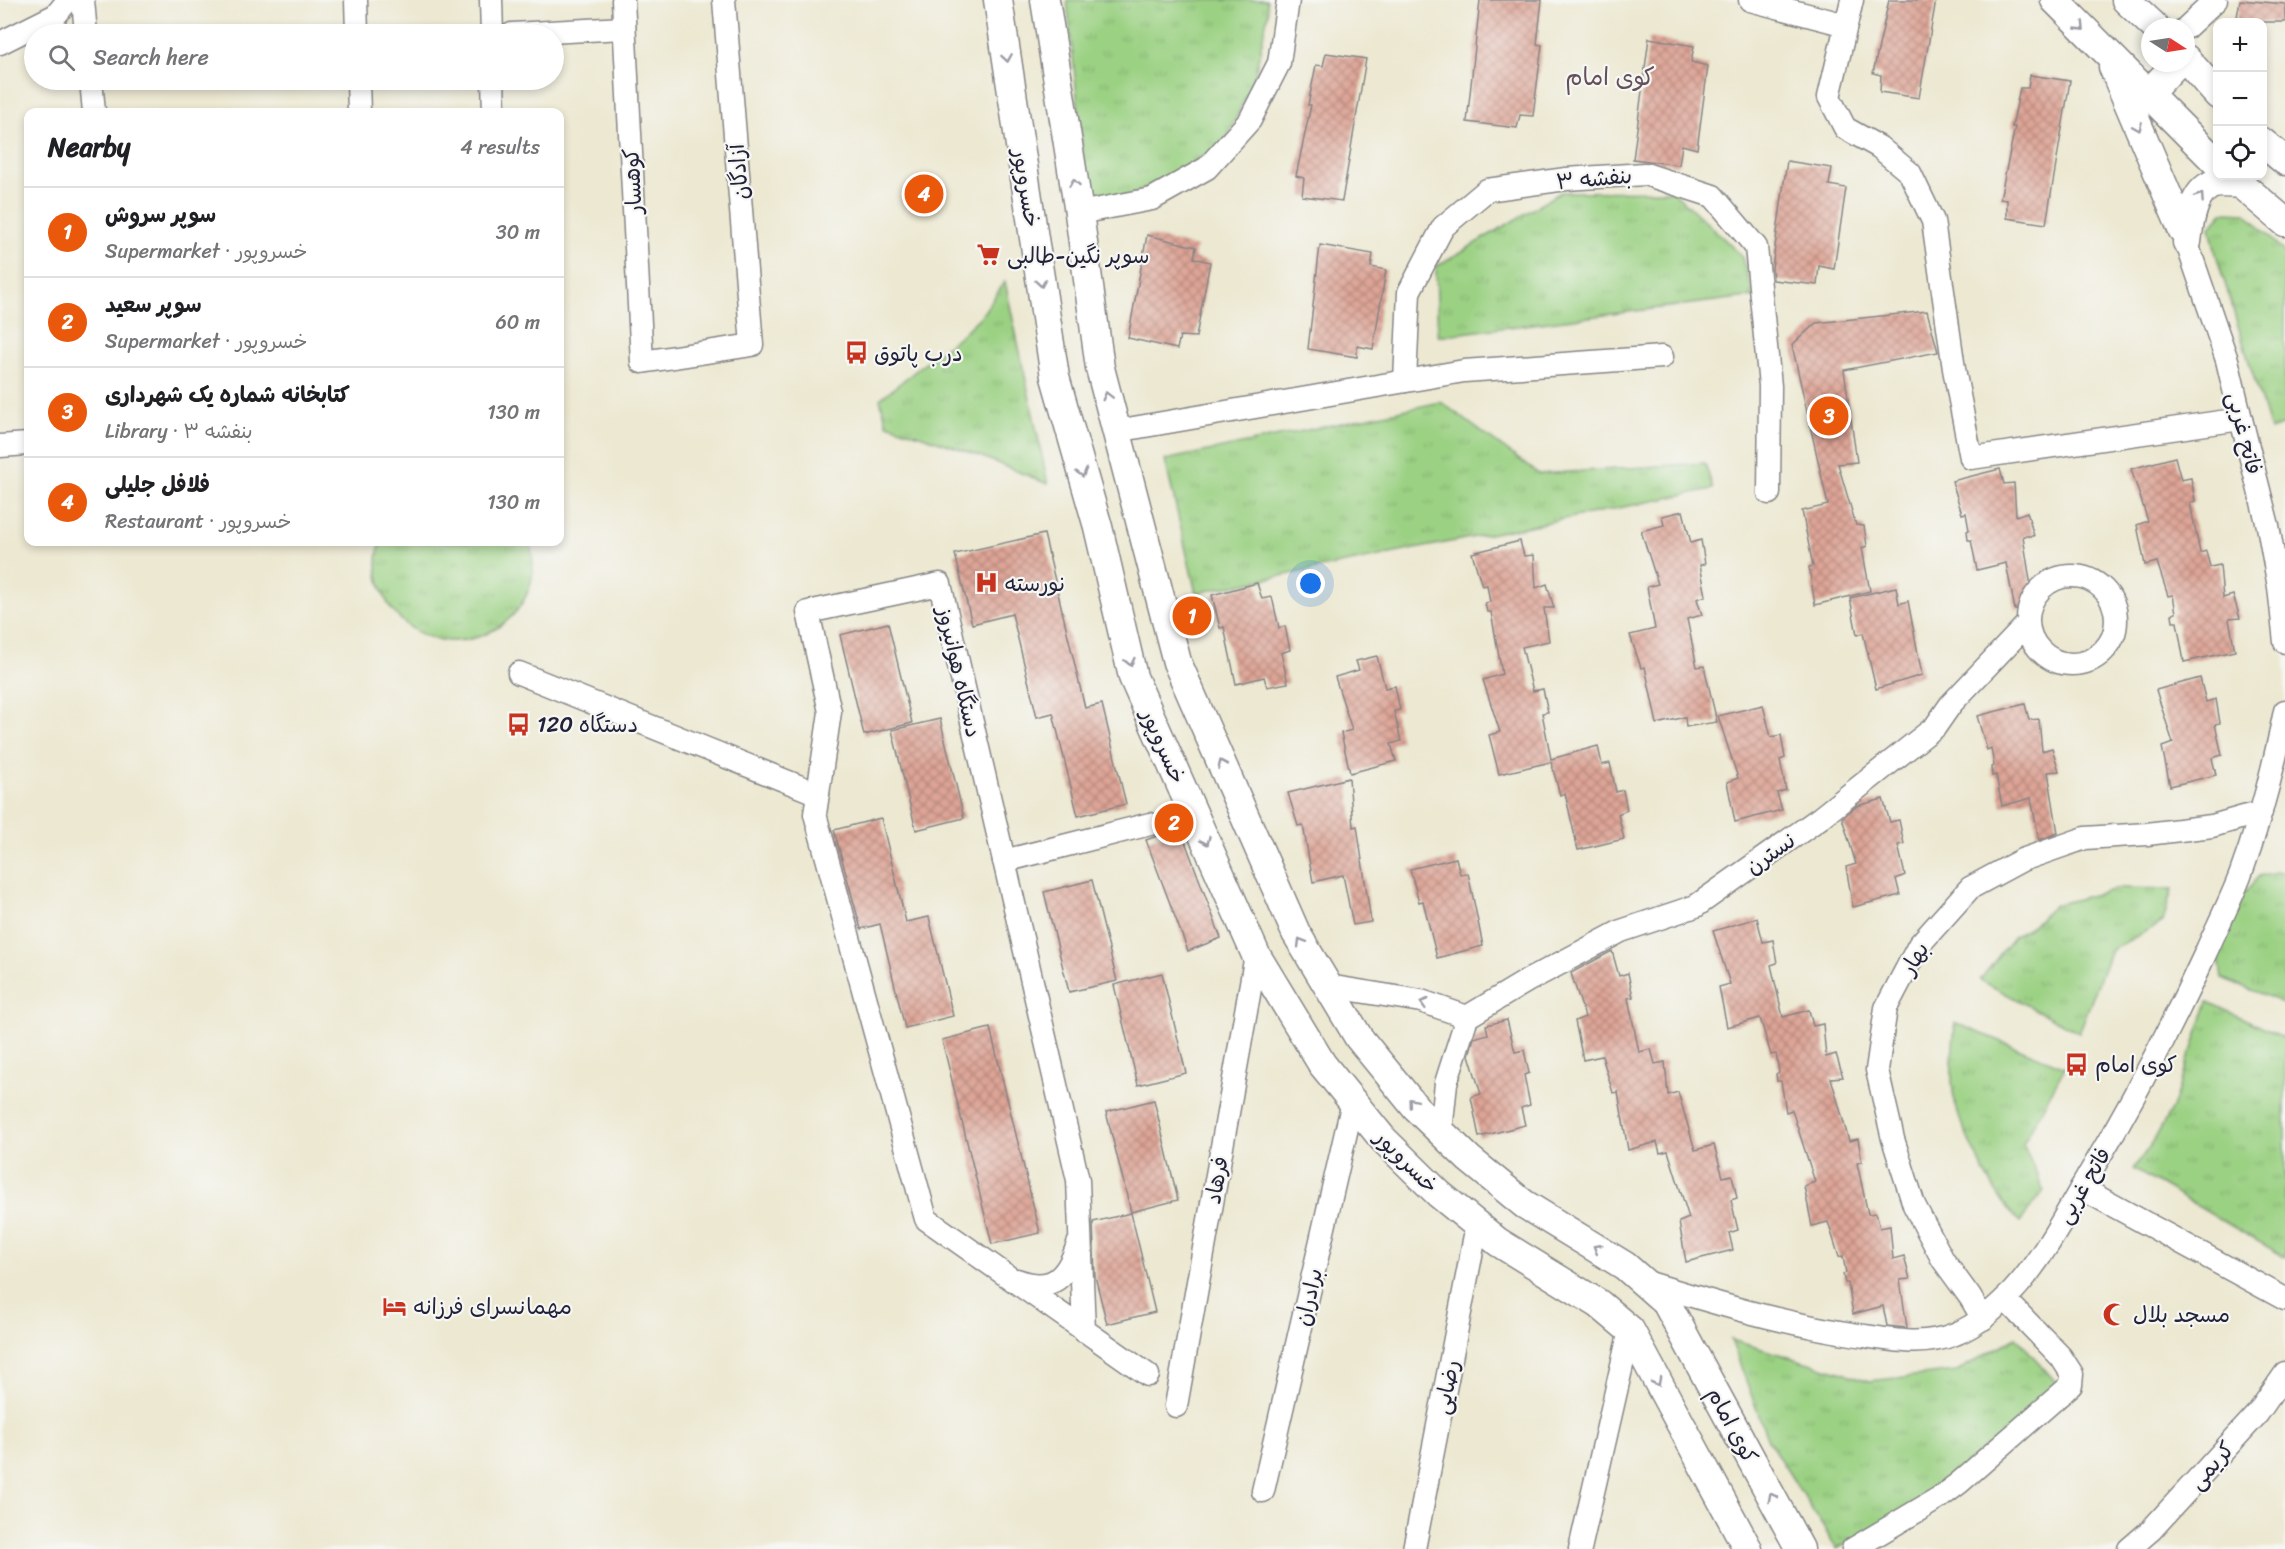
<!DOCTYPE html>
<html lang="en">
<head>
<meta charset="utf-8">
<style>
  body { margin:0; font-family:Sriracha,"Playpen Sans Arabic",sans-serif; background:#f2f2f2; color:#202124 }
  .controls { position:absolute; right:18px; top:18px; display:grid; overflow:hidden; border-radius:12px; box-shadow:0 3px 9px #0003 }
  .controls button { width:54px; height:54px; display:grid; place-items:center; padding:0; border:0; border-bottom:2px solid #e0e0e0; background:#fff; color:#202124; font:30px sans-serif }
  .compass { position:absolute; left:2141px; top:18px; width:54px; height:54px; border-radius:50%; background:#fff; box-shadow:0 3px 9px #0003; rotate:102deg }
  .you { position:absolute; left:1311px; top:584px; width:21px; height:21px; margin:-15px; border:4px solid #fff; border-radius:50%; background:#1a73e8; box-shadow:0 0 0 9px #1a73e833 }
  .badge { display:grid; place-items:center; width:39px; height:39px; border-radius:50%; background:#ea580c; color:#fff; font-size:20px; font-weight:700 }
  .pin { position:absolute; translate:-50% -50%; border:3px solid #fff; box-shadow:0 2px 6px #0006 }
  .list { margin:0; padding:0; list-style:none }
  h2 { display:flex; justify-content:space-between; align-items:center; height:78px; margin:0; padding:0 24px; font-size:26px }
  h2 small { font-size:20px; font-weight:400; color:#757577 }
  .list li { display:grid; grid-template-columns:39px 1fr auto; gap:18px; align-items:center; box-sizing:border-box; height:90px; padding:0 24px; border-top:2px solid #e0e0e0 }
  .list b { display:block; font-size:22px; white-space:nowrap }
  .list p { margin:0; font-size:20px; white-space:nowrap; color:#757577 }
  .list em { font-size:20px; font-style:normal; color:#757577 }
  .icon { flex:none; width:33px; height:33px; fill:none; stroke:currentColor; stroke-width:2; stroke-linecap:round; stroke-linejoin:round }
  .map { position:relative; flex:none; width:2285px; height:1549px; overflow:hidden }
  .search { position:absolute; background:#fff; box-shadow:0 3px 9px #0003; left:24px; top:24px; width:540px; height:66px; display:flex; align-items:center; gap:15px; box-sizing:border-box; padding:0 21px; border-radius:33px; color:#757577; font-size:22px }
  .panel { position:absolute; background:#fff; box-shadow:0 3px 9px #0003; left:24px; top:108px; width:540px; height:438px; border-radius:12px }
  .map>svg:first-child { display:block }
  .grass { fill:url(#grass-tufts); stroke:#5e7a5f; stroke-width:1.5 }
  .building { fill:url(#building-cross-hatch) }
  .lines { fill:none; stroke-linecap:round; stroke-linejoin:round }
  .minor-casing { stroke:#878586; stroke-width:25 }
  .tertiary-casing { stroke:#878586; stroke-width:31 }
  .minor { stroke:#fff; stroke-width:22 }
  .tertiary { stroke:#fff; stroke-width:28 }
  .oneway { stroke:#9c9ca7 }
  .labels { text-anchor:middle; stroke-width:4.5; stroke-linejoin:round; paint-order:stroke }
  .street-label { font-size:22px; fill:#22223b; stroke:#f6f6f2 }
  .poi-label { font-size:22px; fill:#22223b; stroke:#f6f6f2; text-anchor:start }
  .neighbourhood-label { font-size:24px; fill:#64505b; stroke:#f6f6f2 }
</style>
</head>
<body>
<div class="map">
<svg width="2285" height="1549" viewBox="0 0 2285 1549">
  <defs>
    <pattern id="grass-tufts" width="24" height="20" patternUnits="userSpaceOnUse" patternTransform="scale(1.5)"><rect width="24" height="20" fill="#9bd183"/><path d="M3 7l-1-3M5 7V3M7 7l1-3M15 17l-1-3M17 17v-4M19 17l1-3" fill="none" stroke="#85b372"/></pattern>
    <pattern id="building-cross-hatch" width="8" height="8" patternUnits="userSpaceOnUse" patternTransform="scale(1.5)"><rect width="8" height="8" fill="#dea597"/><path d="M0 0l8 8M0 8l8-8" fill="none" stroke="#b4867c"/></pattern>
  </defs>
  <rect width="100%" height="100%" fill="#f6f6f2"/>
  <filter id="ink" filterUnits="userSpaceOnUse"><feTurbulence type="fractalNoise" baseFrequency=".0167" numOctaves="2"/><feDisplacementMap in="SourceGraphic" scale="12" xChannelSelector="R" yChannelSelector="G"/><feConvolveMatrix kernelMatrix="1 2 1 2 8 2 1 2 1" color-interpolation-filters="sRGB"/></filter>
  <filter id="wash" filterUnits="userSpaceOnUse"><feTurbulence type="fractalNoise" baseFrequency=".008" numOctaves="4" result="noise"/><feDisplacementMap in="SourceGraphic" scale="24" xChannelSelector="R" yChannelSelector="G"/><feGaussianBlur stdDeviation="1.35" result="paint"/><feColorMatrix in="noise" values="0 0 0 0 0 0 0 0 0 0 0 0 0 0 0 0 0 1.4 0 .05"/><feComposite in="paint" operator="in"/></filter>
  <g filter="url(#wash)">
    <rect width="100%" height="100%" fill="#ece8d1"/>
    <!-- grass -->
    <g class="grass">
      <path d="M1067,0h200l1,14 -14,65 -30,65 -46,28 -44,22 -46,8z"/>
      <path d="M1673,191l68,64 13,41 -316,40 -2,-69 125,-75z"/>
      <path d="M2223,212l23,1 39,40v172l-15,5 -54,-176 -6,-27z"/>
      <path d="M1005,282l43,202 -73,-30 -88,-30 -7,-25 82,-65 19,-18z"/>
      <path d="M1441,402l98,72 166,-11 8,26 -517,104 -31,-133z"/>
      <path d="M381,542h148c24,71 -65,129 -123,82 -10,-8 -18,-17 -22,-29 -7,-16 -10,-36 -3,-53z"/>
      <path d="M2276,872l9,2v130l-63,-26 -4,-26 22,-54 19,-22z"/>
      <path d="M2120,888l52,1 -9,33 -52,28 -32,83 -99,-53 34,-44 14,-7 27,-24z"/>
      <path d="M2208,1002l77,36v219l-152,-88 20,-27 19,-34z"/>
      <path d="M1955,1023l110,44 -42,77 21,47 -24,31c-24,-21 -63,-98 -67,-130 -3,-24 0,-46 2,-69z"/>
      <path d="M2016,1337l46,52 -117,100 -108,60 -69,-109 -37,-100 139,41 87,-10z"/>
    </g>
    <g id="blocks">
      <!-- building -->
      <g class="building">
        <path d="M1480,0h62l-5,44 5,1 -9,71 -13,-1 -3,13 -50,-6z"/>
        <path d="M1889,0h47l-17,98 -39,-6 1,-17 -8,-2z"/>
        <path d="M2240,0l45,4v18h-49z"/>
        <path d="M1649,38l45,8 -3,16 17,4 -11,83 -15,-4 -3,20 -46,-6z"/>
        <path d="M1326,53l40,6 -24,142 -40,-5 2,-18 -8,-2 15,-71h-3l8,-40 7,1z"/>
        <path d="M2030,75l40,6 -24,143 -39,-6v-18l-7,-1 15,-72h-3l8,-39h8z"/>
        <path d="M1787,161l45,7 -3,17 17,3 -12,81 -15,-3 -2,19 -44,-5 -1,-12z"/>
        <path d="M1147,235l49,12 -2,11 16,4 -14,75 -16,-1 -3,13 -49,-11z"/>
        <path d="M1320,245l53,9 -2,13 15,3 -13,79 -16,-3v11l-49,-8z"/>
        <path d="M1927,311l11,41 -94,18 13,92 -19,2 18,61 8,1 3,20 -5,2 8,43 -55,14 -6,-38 4,-1 -11,-55 26,-6 -36,-160 24,-22z"/>
        <path d="M2175,457l6,23 10,-2 4,23 -5,2 10,50 6,-2 4,16 10,-2 3,33 10,-3 7,23 -11,1 6,32 -51,11 -7,-40h-4l-1,-8 4,-1 -3,-18 -5,1 -11,-34 -12,3 -8,-40 11,-4 -17,-52z"/>
        <path d="M2000,469l4,15 10,-1 2,33 11,-4 7,24h-11l11,70 -19,4 -9,-47 -29,7 -6,-30h-3l-1,-9 2,-1 -3,-17 -4,1 -10,-33z"/>
        <path d="M1683,511l8,32 10,-3 4,24 -5,1 6,31 -9,3 5,16 -15,4 10,48 7,-1 13,56 -31,5 -1,-10 -28,7 -12,-57 -4,1 -11,-33 25,-6 -8,-42 11,-3 -17,-53 23,-6 -2,-9z"/>
        <path d="M1044,534l41,174 17,-4 24,100 -48,12 -25,-103 -16,4 -25,-103 -40,10 -17,-70z"/>
        <path d="M1520,541l4,15 10,-1 2,33 11,-4 7,24h-10l5,33 -27,6 11,44 10,-2 5,23 -6,1 9,46 47,-13 4,19 8,-2 6,29 7,-2 4,20 -9,4 6,25 -46,11 -13,-57 -5,2 -9,-33 -52,12 -10,-39 11,-3 -17,-52 19,-6 -11,-62h-4l-2,-9 5,-1 -3,-17 -5,1 -10,-33z"/>
        <path d="M1257,583l5,16 10,-2 7,31 6,-2 5,24 -9,3 7,30 -21,4 -3,-10 -28,7 -12,-57 -4,1 -8,-33z"/>
        <path d="M1896,587l3,17 9,-3 14,74 -46,14 -13,-56 -6,2 -7,-37z"/>
        <path d="M888,623l24,100 -48,12 -24,-100z"/>
        <path d="M1377,656l8,32 10,-2 5,24 -6,1 7,30 -10,3 5,17 -46,12 -9,-40 11,-3 -17,-53 24,-7 -3,-9z"/>
        <path d="M2200,678l6,24 10,-3 4,24 -5,1 7,31 -10,3 4,17 -46,11 -8,-39 11,-4 -17,-53z"/>
        <path d="M2025,704l4,16 10,-1 3,32 10,-3 7,23 -11,1 10,61 -19,7 -8,-42 -29,8 -6,-31 -4,1 -1,-9 3,-1 -3,-18 -4,2 -10,-34z"/>
        <path d="M1763,705l8,32 10,-2 4,23 -5,2 6,30 -9,3 5,17 -47,12 -8,-40 11,-4 -20,-62z"/>
        <path d="M940,719l24,99 -48,12 -24,-100z"/>
        <path d="M1349,778l4,49 4,-1 14,96 -18,3 -10,-50 -30,7 -10,-57 -5,1 -10,-33z"/>
        <path d="M1883,799l7,23 9,-2 5,24 -6,1 7,30 -9,4 4,16 -47,12 -7,-40 10,-3 -14,-46 15,-12z"/>
        <path d="M881,818l25,104 23,-5 24,99 -48,12 -25,-104 -19,5 -27,-99z"/>
        <path d="M1180,828l41,110 -33,13 -42,-111z"/>
        <path d="M1456,858l4,16 8,-1 15,73 -46,12 -14,-57 -4,1 -9,-33z"/>
        <path d="M1092,880l25,101 -48,11 -25,-100z"/>
        <path d="M1757,918l6,24 10,-2 4,23 -6,2 12,52 26,-7 4,16 10,-2 3,33 10,-3 7,23 -12,1 18,63 9,-2 4,23 -5,1 11,51 8,-1 4,15 10,-2 3,33 11,-3 6,23 -10,1 7,48 -20,-2 -4,-20 -30,8 -5,-31h-3l-2,-9 3,-1 -3,-17 -4,1 -11,-35 -16,4 -8,-40 11,-4 -23,-72 -6,2 -5,-31h-4l-1,-7 3,-2 -3,-18 -5,1 -11,-37 -33,9 -8,-40 11,-3 -17,-53z"/>
        <path d="M1612,951l7,25 9,-3 5,24 -5,1 11,54 12,-3 4,15 10,-2 3,33 10,-3 17,58 19,-5 9,32 9,-2 5,23 -6,2 7,30 -9,3 4,17 -47,12 -7,-40 10,-4 -21,-67 -8,2 -3,-11 -29,8 -10,-58 -5,1 -11,-37 -19,4 -8,-39 10,-4 -14,-44z"/>
        <path d="M1162,973l24,100 -48,12 -24,-100z"/>
        <path d="M1507,1020l8,32 9,-2 5,23 -5,2 6,30 -9,3 4,17 -46,12 -8,-40 10,-3 -12,-39 5,-17 14,-4 -2,-9z"/>
        <path d="M990,1028l50,205 -48,11 -50,-204z"/>
        <path d="M1154,1100l24,100 -47,12 -25,-100z"/>
        <path d="M1131,1213l24,99 -48,12 -12,-48 -2,-54z"/>
      </g>
    </g>
  </g>
  <g filter="url(#ink)">
    <use href="#blocks" fill-opacity="0" stroke="#878586" stroke-width="1.5"/>
    <g class="lines">
      <defs>
        <g id="minor">
          <path d="M83,0l3,34"/>
          <path d="M356,0l1,34"/>
          <path d="M491,0l1,34"/>
          <path d="M623,0l19,362 110,-17 -28,-345"/>
          <path d="M1750,0l96,25"/>
          <path d="M1852,0l-23,97 16,31 34,19 31,26 23,48 21,148 17,89 270,-39"/>
          <path d="M2186,28l30,-28"/>
          <path d="M512,34l112,-6"/>
          <path d="M0,43l56,-28 12,-15"/>
          <path d="M91,80l3,32"/>
          <path d="M358,80l1,32"/>
          <path d="M493,80l1,32"/>
          <path d="M1079,213l73,-14 55,-31 43,-48 29,-57 9,-63"/>
          <path d="M2182,229l45,131 14,59 27,107 11,61 6,55"/>
          <path d="M1405,381l4,-89 34,-65 44,-37 79,-11 79,-5 68,22 43,51 14,139 -1,107"/>
          <path d="M1116,431l348,-60 198,-14"/>
          <path d="M0,446l28,-2"/>
          <circle cx="2072" cy="620" r="44"/>
          <path d="M519,673l299,121"/>
          <path d="M1004,861l146,-37"/>
          <path d="M1328,986l93,15 46,16 -21,66 -5,49"/>
          <path d="M1467,1017l60,-36 94,-50 75,-25 124,-88 115,-91 16,-23 76,-80"/>
          <path d="M2081,1188l204,111"/>
          <path d="M1017,1280c36,13 50,-3 61,-36"/>
          <path d="M1646,1282c72,22 138,42 212,53 32,5 66,12 97,-1 23,-9 41,-26 58,-43 29,-31 53,-77 74,-113 44,-73 83,-148 119,-226 11,-25 24,-50 34,-76 20,-54 34,-109 45,-165"/>
          <path d="M1983,1319l-13,-22 -27,-37 -29,-55 -21,-66 -16,-69 9,-62 33,-63 51,-57 52,-28 63,-22 62,-4 65,-8 49,-14"/>
          <path d="M1084,1331l-6,-151 -138,-596 -132,28 22,100 -15,102 111,405 222,156"/>
          <path d="M1176,1406l80,-451"/>
          <path d="M1263,1491l90,-389"/>
          <path d="M1414,1549l63,-324"/>
          <path d="M1580,1549l50,-219"/>
          <path d="M1853,1549l86,-51 20,-15 112,-98 1,-11 -11,-17 -56,-58"/>
          <path d="M2129,1549l22,-19 107,-117 27,-39"/>
        </g>
        <g id="tertiary">
          <path d="M998,0l57,377 43,150 35,150 123,278 66,109 61,75 56,55 59,48 101,62 31,26 118,219"/>
          <path d="M1045,0l34,213 21,155 77,294 119,271 63,105 57,70 53,51 55,45 101,62 41,36 134,247"/>
          <path d="M2055,0l163,164"/>
          <path d="M2126,0l29,27"/>
          <path d="M2186,59l32,36"/>
          <path d="M2113,67l69,162"/>
          <path d="M2148,94l29,-31"/>
          <path d="M2262,142l23,19"/>
          <path d="M2231,176l54,46"/>
          <path d="M2187,242c2,-17 5,-46 22,-56 8,-5 23,-2 33,-2"/>
        </g>
      </defs>
      <!-- minor casing -->
      <use href="#minor" class="minor-casing"/>
      <!-- tertiary casing -->
      <use href="#tertiary" class="tertiary-casing"/>
      <!-- minor -->
      <use href="#minor" class="minor"/>
      <!-- tertiary -->
      <use href="#tertiary" class="tertiary"/>
    </g>
    <!-- one-way arrows -->
    <defs><path id="oneway-chevron" d="M-2-3.5L2.5 0L-2 3.5" fill="none" stroke-width="1.6" stroke-linecap="round" stroke-linejoin="round" transform="scale(1.5)"/></defs>
    <g class="oneway">
      <use href="#oneway-chevron" transform="translate(2081 27) rotate(46)"/>
      <use href="#oneway-chevron" transform="translate(1007 58) rotate(81)"/>
      <use href="#oneway-chevron" transform="translate(2138 127) rotate(67)"/>
      <use href="#oneway-chevron" transform="translate(1074 183) rotate(-99)"/>
      <use href="#oneway-chevron" transform="translate(2200 197) rotate(-56)"/>
      <use href="#oneway-chevron" transform="translate(1041 283) rotate(81)"/>
      <use href="#oneway-chevron" transform="translate(1107 396) rotate(-104)"/>
      <use href="#oneway-chevron" transform="translate(1082 473) rotate(74)"/>
      <use href="#oneway-chevron" transform="translate(1130 662) rotate(77)"/>
      <use href="#oneway-chevron" transform="translate(1222 764) rotate(-114)"/>
      <use href="#oneway-chevron" transform="translate(1206 841) rotate(66)"/>
      <use href="#oneway-chevron" transform="translate(1301 942) rotate(-121)"/>
      <use href="#oneway-chevron" transform="translate(1424 1003) rotate(-164)"/>
      <use href="#oneway-chevron" transform="translate(1412 1102) rotate(-130)"/>
      <use href="#oneway-chevron" transform="translate(1597 1248) rotate(-149)"/>
      <use href="#oneway-chevron" transform="translate(1657 1382) rotate(62)"/>
      <use href="#oneway-chevron" transform="translate(1772 1497) rotate(-118)"/>
    </g>
  </g>
  <!-- icons -->
  <defs>
    <symbol id="supermarket-bare" viewBox="-9 -9 18 18"><path d="M-6-5.5h2.5l.6 2H6L4.5 2H-2.5L-4.4-4H-6ZM-1.5 3.2a1.3 1.3 0 1 0 .1 0ZM3 3.2a1.3 1.3 0 1 0 .1 0Z" fill="#c8321e" stroke="#f6f6f2" stroke-width="2.5" paint-order="stroke"/></symbol>
    <symbol id="bus-bare" viewBox="-9 -9 18 18"><path d="M-5-6H5V4H4V6H2V4H-2V6H-4V4H-5ZM-3.5-4V0h7V-4ZM-3.5 1.2v1.5H-2V1.2ZM2 1.2v1.5H3.5V1.2Z" fill="#c8321e" stroke="#f6f6f2" stroke-width="2.5" paint-order="stroke"/></symbol>
    <symbol id="hospital-bare" viewBox="-9 -9 18 18"><path d="M-5-5h3v3.5h4V-5h3V5h-3V1.5h-4V5h-3Z" fill="#c8321e" stroke="#f6f6f2" stroke-width="2.5" paint-order="stroke"/></symbol>
    <symbol id="hotel-bare" viewBox="-9 -9 18 18"><path d="M-6-4.5h1.5V1H6V5H4.5V3h-9V5H-6ZM-4 0a1.8 1.8 0 1 1 3.6 0ZM.5 0V-2.5h3Q6-2.5 6 0Z" fill="#c8321e" stroke="#f6f6f2" stroke-width="2.5" paint-order="stroke"/></symbol>
    <symbol id="mosque-bare" viewBox="-9 -9 18 18"><path d="M3.5-4.9A6 6 0 1 0 3.5 4.9A5 5 0 1 1 3.5-4.9Z" fill="#c8321e" stroke="#f6f6f2" stroke-width="2.5" paint-order="stroke"/></symbol>
  </defs>
  <g fill-rule="evenodd">
    <use href="#supermarket-bare" x="972" y="238" width="33" height="33"/>
    <use href="#bus-bare" x="840" y="336" width="33" height="33"/>
    <use href="#hospital-bare" x="970" y="566" width="33" height="33"/>
    <use href="#bus-bare" x="502" y="708" width="33" height="33"/>
    <use href="#bus-bare" x="2060" y="1048" width="33" height="33"/>
    <use href="#hotel-bare" x="378" y="1290" width="33" height="33"/>
    <use href="#mosque-bare" x="2098" y="1298" width="33" height="33"/>
  </g>
  <g class="labels">
    <!-- street labels -->
    <g class="street-label">
      <text transform="translate(738 172) rotate(-95)" y="8">آزادگان</text>
      <text transform="translate(1594 178) rotate(-5)" y="8">بنفشه ۳</text>
      <text transform="translate(632 181) rotate(-93)" y="8">کوهسار</text>
      <text transform="translate(1027 188) rotate(81)" y="8">خسروپور</text>
      <text transform="translate(2245 433) rotate(76)" y="8">فاتح غربی</text>
      <text transform="translate(960 672) rotate(77)" y="8">دستگاه هوانیروز</text>
      <text transform="translate(1164 746) rotate(66)" y="8">خسروپور</text>
      <text transform="translate(1770 853) rotate(-35)" y="8">نسترن</text>
      <text transform="translate(1914 958) rotate(-59)" y="8">بهار</text>
      <text transform="translate(1407 1161) rotate(45)" y="8">خسروپور</text>
      <text transform="translate(1216 1180) rotate(-80)" y="8">فرهاد</text>
      <text transform="translate(2083 1185) rotate(-59)" y="8">فاتح غربی</text>
      <text transform="translate(1308 1297) rotate(-77)" y="8">برادران</text>
      <text transform="translate(1446 1387) rotate(-79)" y="8">رضایی</text>
      <text transform="translate(1733 1425) rotate(62)" y="8">کوی امام</text>
      <text transform="translate(2211 1465) rotate(-48)" y="8">کریمی</text>
    </g>
    <!-- poi labels -->
    <g class="poi-label">
      <text x="1007" y="263">سوپر نگین-طالبی</text>
      <text x="874" y="361">درب پاتوق</text>
      <text x="1005" y="591">نورسته</text>
      <text x="537" y="732">120 دستگاه</text>
      <text x="2095" y="1072">کوی امام</text>
      <text x="413" y="1314">مهمانسرای فرزانه</text>
      <text x="2133" y="1322">مسجد بلال</text>
    </g>
    <!-- neighbourhood labels -->
    <g class="neighbourhood-label">
      <text x="1610" y="85">کوی امام</text>
    </g>
  </g>
</svg>
<div class="controls">
<button>+</button>
<button>−</button>
<button><svg class="icon" aria-label="locate" viewBox="0 0 24 24"><circle cx="12" cy="12" r="6"/><path d="M12 2v4M12 18v4M2 12h4M18 12h4"/></svg></button>
</div>
<svg class="compass" viewBox="-18 -18 36 36"><path d="M0-13l5 13h-10z" fill="#e53935"/><path d="M0 13l5-13h-10z" fill="#757577"/></svg>
<div class="you"></div>
<div class="pin badge" style="left:1192px;top:616px">1</div>
<div class="pin badge" style="left:1174px;top:823px">2</div>
<div class="pin badge" style="left:1829px;top:416px">3</div>
<div class="pin badge" style="left:924px;top:194px">4</div>
<div class="search"><svg class="icon" aria-label="search" viewBox="0 0 24 24"><circle cx="10" cy="10" r="6"/><path d="M15 15l6 6"/></svg>Search here</div>
<section class="panel">
<h2>Nearby<small>4 results</small></h2>
<ul class="list">
<li><span class="badge">1</span><div><b>سوپر سروش</b><p>Supermarket · خسروپور</p></div><em>30 m</em></li>
<li><span class="badge">2</span><div><b>سوپر سعید</b><p>Supermarket · خسروپور</p></div><em>60 m</em></li>
<li><span class="badge">3</span><div><b>کتابخانه شماره یک شهرداری</b><p>Library · بنفشه ۳</p></div><em>130 m</em></li>
<li><span class="badge">4</span><div><b>فلافل جلیلی</b><p>Restaurant · خسروپور</p></div><em>130 m</em></li>
</ul>
</section>
</div>
</body>
</html>
